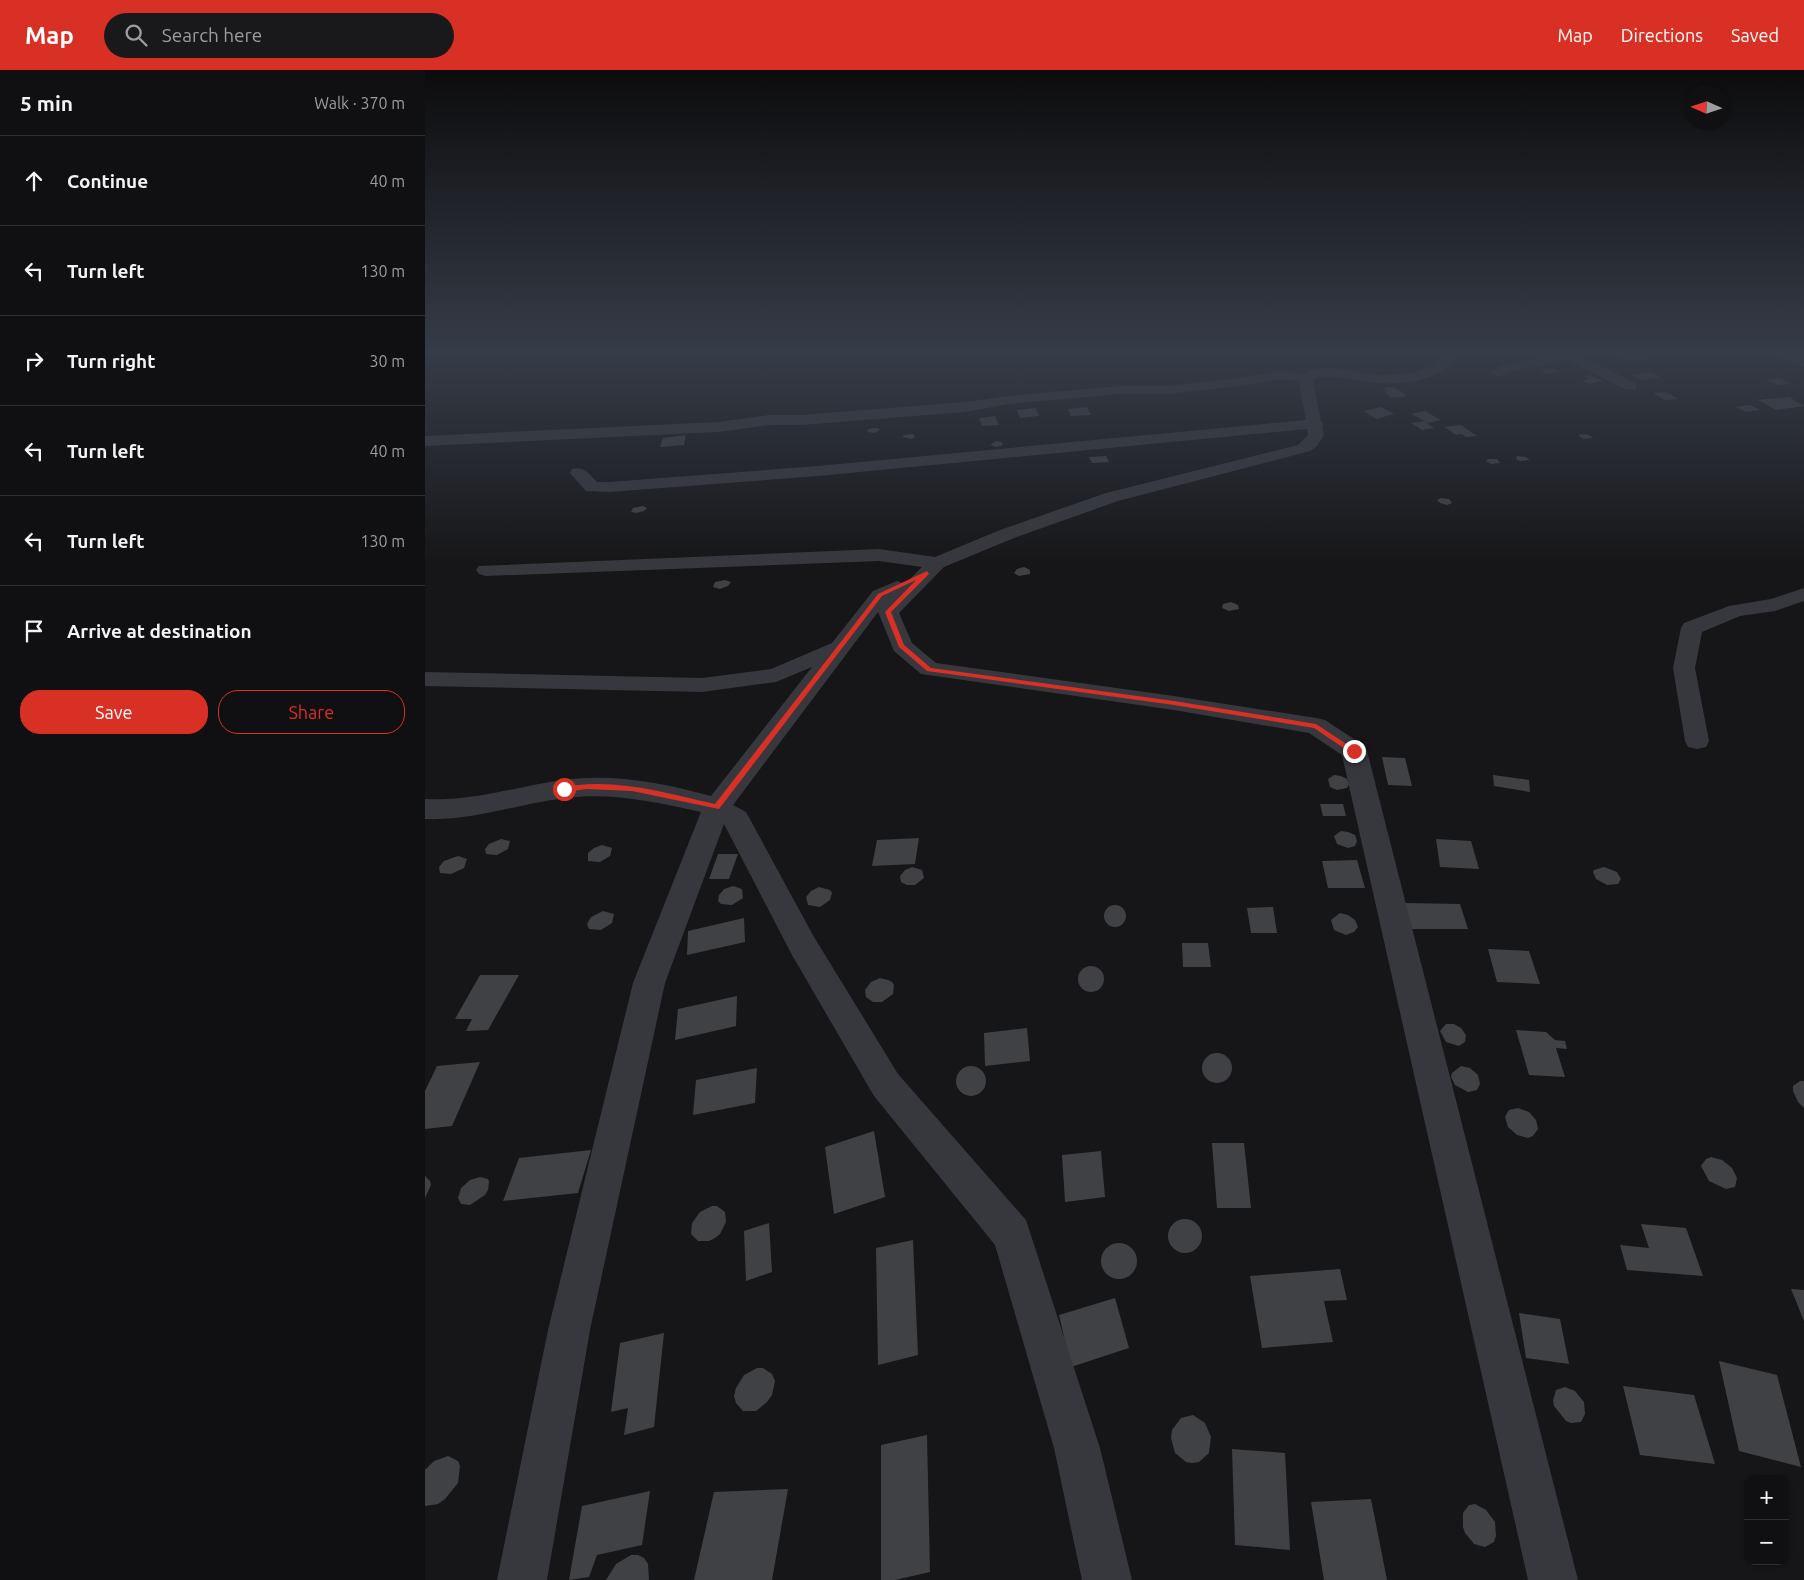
<!DOCTYPE html>
<html lang="en">
<head>
<meta charset="utf-8">
<style>
  body { margin:0; font-family:Ubuntu,sans-serif; background:#19191b; color:#f1f3f6 }
  .controls { position:absolute; right:15px; bottom:15px; display:grid; overflow:hidden; border-radius:10px; box-shadow:0 1px 4px #0004 }
  .controls button { width:45px; height:45px; display:grid; place-items:center; padding:0; border:0; border-bottom:1px solid #303032; background:#101012; color:#f1f3f6; font:25px sans-serif }
  .compass { position:absolute; left:1259px; top:15px; width:45px; height:45px; border-radius:50%; background:#101012; box-shadow:0 1px 4px #0004; rotate:273deg }
  .stop { position:absolute; width:15px; height:15px; margin:-11px; border:4px solid #d93025; border-radius:50%; background:#fff }
  .stop.end { background:#d93025; border-color:#fff; box-shadow:0 1px 5px #0008 }
  .list { margin:0; padding:0; list-style:none }
  h2 { display:flex; justify-content:space-between; align-items:center; height:65px; margin:0; padding:0 20px; font-size:21px }
  h2 small { font-size:16px; font-weight:400; color:#9c9d9f }
  .list li { display:grid; grid-template-columns:32px 1fr auto; gap:15px; align-items:center; box-sizing:border-box; height:90px; padding:0 20px; border-top:1px solid #303032 }
  .list b { display:block; font-size:19px; white-space:nowrap }
  .list em { font-size:16px; font-style:normal; color:#9c9d9f }
  .actions { display:flex; gap:10px; padding:15px 20px }
  .actions a { flex:1; padding:11px 0; border:1px solid #d93025; border-radius:20px; text-align:center; font-size:18px; color:#d93025 }
  .actions .main { background:#d93025; color:#fff }
  .icon { flex:none; width:28px; height:28px; fill:none; stroke:currentColor; stroke-width:2; stroke-linecap:round; stroke-linejoin:round }
  .map { position:relative; flex:none; width:1379px; height:1510px; overflow:hidden }
  header { display:flex; align-items:center; gap:30px; box-sizing:border-box; height:70px; padding:0 25px; background:#d93025; color:#fff }
  header strong { font-size:24px }
  nav { display:flex; gap:28px; margin-inline-start:auto; font-size:18px }
  .search { width:350px; height:45px; background:#19191b; display:flex; align-items:center; gap:12px; box-sizing:border-box; padding:0 18px; border-radius:28px; color:#9c9d9f; font-size:19px }
  main { display:flex }
  aside { flex:1; background:#101012 }
  .map>svg:first-child { display:block }
  .building { fill:#404145 }
  .lines { fill:none; stroke-linecap:round; stroke-linejoin:round }
  .minor { fill:#37383d; fill-rule:evenodd }
  .route { fill:#d93025 }
</style>
</head>
<body>
<header>
<strong>Map</strong>
<div class="search"><svg class="icon" aria-label="search" viewBox="0 0 24 24"><circle cx="10" cy="10" r="6"/><path d="M15 15l6 6"/></svg>Search here</div>
<nav><a>Map</a><a>Directions</a><a>Saved</a></nav>
</header>
<main>
<aside>
<h2>5 min<small>Walk · 370 m</small></h2>
<ul class="list">
<li><svg class="icon" aria-label="ahead" viewBox="0 0 24 24"><path d="M12 20V5M6 11l6-6 6 6"/></svg><div><b>Continue</b></div><em>40 m</em></li>
<li><svg class="icon" aria-label="left" viewBox="0 0 24 24"><path d="M17 20v-9H6M10 6l-5 5 5 5"/></svg><div><b>Turn left</b></div><em>130 m</em></li>
<li><svg class="icon" aria-label="right" viewBox="0 0 24 24"><path d="M7 20v-9h11M14 6l5 5-5 5"/></svg><div><b>Turn right</b></div><em>30 m</em></li>
<li><svg class="icon" aria-label="left" viewBox="0 0 24 24"><path d="M17 20v-9H6M10 6l-5 5 5 5"/></svg><div><b>Turn left</b></div><em>40 m</em></li>
<li><svg class="icon" aria-label="left" viewBox="0 0 24 24"><path d="M17 20v-9H6M10 6l-5 5 5 5"/></svg><div><b>Turn left</b></div><em>130 m</em></li>
<li><svg class="icon" aria-label="arrive" viewBox="0 0 24 24"><path d="M6 21V4h12l-3 4 3 4H6"/></svg><div><b>Arrive at destination</b></div></li>
</ul>
<div class="actions"><a class="main">Save</a><a>Share</a></div>
</aside>
<div class="map">
<svg width="1379" height="1510" viewBox="0 0 1379 1510">
  <rect width="100%" height="100%" fill="#161618"/>
  <!-- building -->
  <g class="building">
    <path d="M1190,284h20l11,5 -14,2z"/>
    <path d="M1128,298l6,3 -11,3 -8,-4z"/>
    <path d="M1225,302l10,5 -18,3 -10,-5z"/>
    <path d="M1165,305l4,2 9,4 -14,3 -7,-4 8,-1 -6,-3z"/>
    <path d="M1355,308l11,6 -14,1 -11,-5z"/>
    <path d="M968,317l3,1 11,8 -15,2 -9,-7h4l-4,-3z"/>
    <path d="M1241,322l12,7 -13,1 -12,-7z"/>
    <path d="M1364,327l15,9 -28,4 -18,-10z"/>
    <path d="M1325,335l10,5 -14,2 -10,-5z"/>
    <path d="M662,337l4,8 -20,1 -3,-7z"/>
    <path d="M956,337l13,7 -18,5 -12,-8z"/>
    <path d="M611,338l3,8 -19,2 -3,-8z"/>
    <path d="M1000,341l16,9 -14,3 7,5 -12,2 -11,-7 14,-2 -14,-7z"/>
    <path d="M570,346l4,9 -17,1 -3,-8z"/>
    <path d="M1036,355l16,11 -11,1 -4,-3 -6,1 -11,-8z"/>
    <path d="M447,358h6l2,2 -5,3 -7,-1 -1,-2z"/>
    <path d="M487,364l3,2 -3,3 -10,-2 2,-2z"/>
    <path d="M1155,364l9,1 4,3 -9,1 -5,-3z"/>
    <path d="M261,365l-2,10 -24,2 3,-9z"/>
    <path d="M571,371l6,1 1,3 -7,2 -6,-2z"/>
    <path d="M681,386l3,6 -17,1 -3,-6z"/>
    <path d="M1092,386l9,1 4,3 -10,1 -4,-2z"/>
    <path d="M1063,389h9l3,4 -9,1 -5,-3z"/>
    <path d="M1016,428l8,1 3,4 -5,2 -7,-2 -3,-3z"/>
    <path d="M218,436l4,2 -3,3 -8,2 -5,-1 2,-4z"/>
    <path d="M599,497l6,3v4l-11,2 -5,-3 3,-4z"/>
    <path d="M300,510l6,2 -3,4 -8,3 -7,-2 2,-5z"/>
    <path d="M806,532l7,3 1,4 -10,2 -7,-3 1,-4z"/>
    <path d="M957,687l23,1 7,28 -24,-1z"/>
    <path d="M909,705l7,1 6,3 2,5 -2,4 -10,2 -7,-3 -2,-8z"/>
    <path d="M1068,705l36,5 1,12 -36,-6z"/>
    <path d="M895,734h23l3,12h-23z"/>
    <path d="M916,761l7,1 7,3 2,6 -2,5 -7,2 -11,-4 -3,-8z"/>
    <path d="M494,768l-4,26 -43,2 5,-26z"/>
    <path d="M76,769l9,2 -2,8 -11,6 -11,-1 -1,-5 4,-5z"/>
    <path d="M1011,769l35,2 8,28 -39,-2z"/>
    <path d="M177,775l10,3 -2,8 -10,6 -12,-1v-8l6,-5z"/>
    <path d="M293,784h20l-9,25h-20z"/>
    <path d="M33,786l9,3 -3,9 -13,6 -11,-1 -1,-6 5,-6z"/>
    <path d="M932,790l8,28h-37l-6,-27z"/>
    <path d="M487,797l10,3 2,8 -9,7h-8l-6,-3 -1,-6 5,-6z"/>
    <path d="M1179,797l13,5 4,7 -3,5 -11,1 -11,-6 -3,-7 1,-2z"/>
    <path d="M308,816l9,3 1,9 -11,7 -11,-1 -3,-3 1,-6 5,-6z"/>
    <path d="M394,817l11,3 2,3 -2,7 -10,7 -12,-2 -2,-8 5,-6z"/>
    <path d="M980,833l55,1 8,25h-56z"/>
    <circle cx="690" cy="846" r="11"/>
    <path d="M848,837l4,26h-26l-4,-25z"/>
    <path d="M178,841l11,3 -2,9 -11,7 -12,-1 -2,-5 4,-7z"/>
    <path d="M915,843l8,2 7,5 3,7 -4,5 -8,3 -12,-5 -3,-10z"/>
    <path d="M319,848l1,24 -58,13 1,-24z"/>
    <path d="M757,873h26l3,24h-28z"/>
    <path d="M1063,879l41,2 11,33 -43,-2z"/>
    <circle cx="666" cy="909" r="13"/>
    <path d="M55,905h39l-31,55 -22,1 6,-12h-17z"/>
    <path d="M455,908l8,2 4,2 2,3 -1,9 -11,8h-9l-7,-5 -1,-7 6,-8z"/>
    <path d="M312,926l-1,30 -61,14 3,-31z"/>
    <path d="M1021,954h8l7,4 5,7 -1,7 -6,4 -13,-4 -6,-11z"/>
    <path d="M602,958l3,33 -45,5 -1,-33z"/>
    <path d="M1091,960l30,2 9,8 10,1 2,8 -11,-1 9,29 -36,-2z"/>
    <circle cx="792" cy="998" r="15"/>
    <path d="M55,992l-28,64 -27,3v-38l12,-25z"/>
    <path d="M1036,996l9,2 8,7 2,9 -3,6 -9,2 -13,-7 -4,-8 1,-4z"/>
    <circle cx="546" cy="1011" r="15"/>
    <path d="M332,998l-2,35 -62,12 3,-35z"/>
    <path d="M1375,1011h4v27l-6,-6 -5,-11v-5z"/>
    <path d="M1093,1038l11,4 7,8 2,9 -5,7 -5,2 -11,-3 -9,-8 -3,-10 2,-4 2,-3z"/>
    <path d="M449,1061l11,66 -51,17 -9,-67z"/>
    <path d="M787,1073h32l7,65h-34z"/>
    <path d="M166,1080l-13,43 -75,8 16,-43z"/>
    <path d="M676,1081l4,46 -40,5 -3,-47z"/>
    <path d="M1286,1087l11,3 10,8 5,10 -2,9 -9,2 -17,-8 -8,-15 5,-7z"/>
    <path d="M0,1106l5,5 1,4 -6,13z"/>
    <path d="M55,1107l8,2 1,3 -1,8 -3,5 -15,10 -9,-1 -3,-6 3,-10 9,-8z"/>
    <path d="M287,1136h5l8,6 1,10 -6,12 -5,4 -6,3h-11l-7,-7 1,-11 8,-11z"/>
    <circle cx="760" cy="1166" r="17"/>
    <path d="M344,1153l3,49 -26,9 -2,-50z"/>
    <path d="M1216,1154l45,4 17,48 -76,-6 -7,-25 29,3z"/>
    <path d="M488,1170l5,115 -40,10 -2,-117z"/>
    <circle cx="694" cy="1191" r="18"/>
    <path d="M915,1199l7,31 -23,1 9,41 -71,6 -12,-72z"/>
    <path d="M1366,1219l13,1v31z"/>
    <path d="M690,1228l14,50 -58,19 -12,-52z"/>
    <path d="M1094,1243l41,6 9,45 -43,-6z"/>
    <path d="M239,1263l-10,94 -30,8 4,-27 -17,4 9,-69z"/>
    <path d="M1294,1291l58,14 24,92 -62,-16z"/>
    <path d="M332,1298h6l9,6 3,7 -3,14 -5,7 -11,9h-13l-7,-8 -2,-7 2,-8 8,-13z"/>
    <path d="M1198,1316l71,9 21,69 -75,-9z"/>
    <path d="M1140,1317l10,4 9,11 1,12 -4,8 -10,1 -5,-2 -12,-15 -1,-6 3,-10z"/>
    <path d="M768,1345l12,8 6,14 -2,16 -10,9 -7,1 -6,-1 -11,-9 -4,-15 1,-8 9,-12z"/>
    <path d="M502,1365l3,137 -35,8h-14v-135z"/>
    <path d="M807,1379l53,4 5,97 -55,-5z"/>
    <path d="M23,1386l10,5 2,5 -2,17 -13,16 -7,5 -13,2v-36l9,-9z"/>
    <path d="M363,1419l-16,91h-78l20,-88z"/>
    <path d="M225,1421l-8,54 -45,10 -8,22 -20,3 13,-74z"/>
    <path d="M946,1429l16,81h-63l-13,-78z"/>
    <path d="M1050,1434l11,6 9,12 1,14 -2,6 -9,5 -11,-3 -9,-11 -2,-6v-14l6,-8z"/>
    <path d="M206,1485h7l6,3 4,6 1,16h-43l10,-16z"/>
  </g>
  <g class="lines">
    <!-- minor -->
    <g class="minor">
      <path d="M1020,284h15c-18,25 -51,31 -80,29 -20,-1 -41,-8 -61,-6l-6,3 8,41 3,3 -2,2 2,9 -7,11 -7,5 -192,50 -104,37 -70,29 -45,46 13,30 24,20 238,33 142,22 9,2 38,25 4,6 211,829h-50l-186,-825 -33,-22 -135,-23 -253,-36 -27,-23 -16,-39 -145,193 13,7 68,125 84,137 128,146 74,228 32,132h-50l-28,-132 -59,-203 -121,-149 -82,-141 -68,-131 -59,159 -75,347 -43,250h-50l51,-250 85,-347 68,-171c-45,-10 -90,-20 -136,-14 -48,6 -91,23 -140,21v-20c48,3 92,-13 139,-19 49,-7 100,3 147,16l101,-129 -36,15 -74,10 -277,-6v-14l277,6 69,-9 61,-26 41,-52 24,-10 8,3 17,-17 -43,-6 -393,15 -7,-2 -3,-4 3,-4 400,-17 56,8 65,-27 106,-37 192,-48 10,-10 -1,-6 -489,47 -209,16 -23,-1 -16,-18 2,-4c12,-3 17,5 25,13h12l209,-16 488,-46 -7,-39 -19,-2 -32,6 -81,9h-48l-110,10 -44,8 -164,13h-31l-52,7 -293,14v-10l293,-14 52,-7h31l164,-13 44,-6 110,-10h48l81,-9 32,-6 24,3 7,-4 15,-2 55,7 22,-1 13,-2 17,-7z"/>
      <path d="M1132,284h25l-2,2 55,27 2,3 -2,3h-10l-58,-29 -58,12 -11,5 -7,-4 9,-7z"/>
      <path d="M1353,284h18l8,4v9l-24,-10z"/>
      <path d="M1379,518v13l-29,10 -35,5 -38,16 -7,36 14,73 -3,6 -9,2 -9,-2 -3,-6 -12,-73 8,-40 3,-5 45,-17 42,-7z"/>
    </g>
  </g>
  <!-- sky -->
  <linearGradient id="sky" x2="0" y2="1"><stop stop-color="#0c0c0d"/><stop offset="0.57" stop-color="#363c48"/><stop offset="1" stop-color="#363c48" stop-opacity="0"/></linearGradient>
  <rect width="1379" height="495" fill="url(#sky)"/>
  <!-- route -->
  <path class="route" d="M502,501l2,3 -38,38 13,33 27,23 243,33 142,23 41,27 -6,2 -37,-25 -140,-23 -247,-34 -28,-24 -14,-35 31,-32 -34,16 -163,213 -87,-18 -45,-2 -23,3 -4,-3c5,-4 12,-3 18,-4 46,-5 92,9 137,19l163,-210z"/>
</svg>
<div class="controls">
<button>+</button>
<button>−</button>
</div>
<svg class="compass" viewBox="-18 -18 36 36"><path d="M0-13l5 13h-10z" fill="#e53935"/><path d="M0 13l5-13h-10z" fill="#9c9d9f"/></svg>
<div class="stop" style="left:139px;top:719px"></div>
<div class="stop end" style="left:929px;top:681px"></div>
</div>
</main>
</body>
</html>
